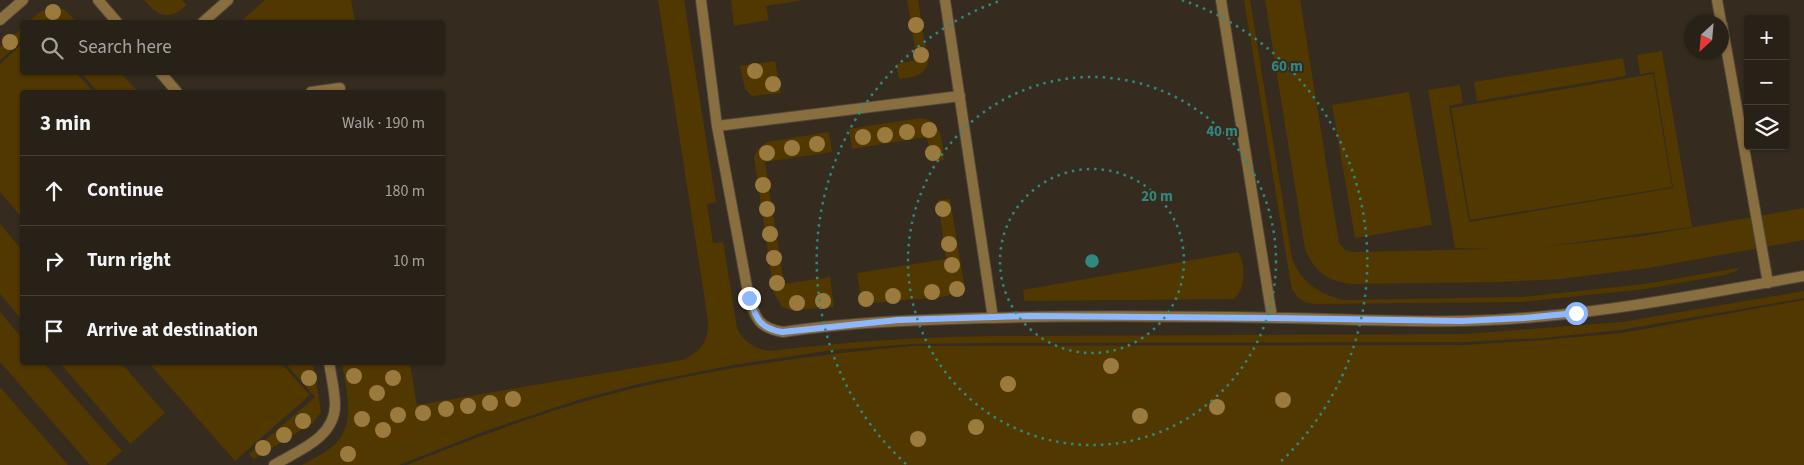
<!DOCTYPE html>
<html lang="en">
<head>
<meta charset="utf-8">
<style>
  body { margin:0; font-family:"Source Sans 3",sans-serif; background:#302920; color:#f1f3f6 }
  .controls { position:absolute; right:15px; top:15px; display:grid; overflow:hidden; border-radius:5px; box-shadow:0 1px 4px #0004 }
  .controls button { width:45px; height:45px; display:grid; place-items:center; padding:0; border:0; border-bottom:1px solid #443e36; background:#282117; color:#f1f3f6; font:25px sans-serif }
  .compass { position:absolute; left:1684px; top:15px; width:45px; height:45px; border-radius:50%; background:#282117; box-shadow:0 1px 4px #0004; rotate:206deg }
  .stop { position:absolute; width:15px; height:15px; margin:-11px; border:4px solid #8eb8fd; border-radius:50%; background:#fff }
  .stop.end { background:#8eb8fd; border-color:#fff; box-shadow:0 1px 5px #0008 }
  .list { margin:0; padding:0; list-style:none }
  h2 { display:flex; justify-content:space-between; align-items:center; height:65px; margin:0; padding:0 20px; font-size:21px }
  h2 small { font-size:16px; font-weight:400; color:#a5a3a1 }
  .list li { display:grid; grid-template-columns:32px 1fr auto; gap:15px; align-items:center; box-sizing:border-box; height:70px; padding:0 20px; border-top:1px solid #443e36 }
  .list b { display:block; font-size:19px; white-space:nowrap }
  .list em { font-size:16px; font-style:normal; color:#a5a3a1 }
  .icon { flex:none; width:28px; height:28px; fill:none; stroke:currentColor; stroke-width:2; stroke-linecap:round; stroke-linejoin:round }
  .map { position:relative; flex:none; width:1804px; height:465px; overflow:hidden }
  .search { position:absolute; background:#282117; box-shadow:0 1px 4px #0004; left:20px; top:20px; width:425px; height:55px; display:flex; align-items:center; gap:12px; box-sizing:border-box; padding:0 18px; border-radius:5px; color:#a5a3a1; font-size:19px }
  .panel { position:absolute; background:#282117; box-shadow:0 1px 4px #0004; left:20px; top:90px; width:425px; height:275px; border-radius:5px }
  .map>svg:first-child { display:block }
  .green { fill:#513700 }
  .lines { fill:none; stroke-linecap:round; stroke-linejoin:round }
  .service-casing { stroke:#50473b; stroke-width:12 }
  .service { stroke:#896e40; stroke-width:10 }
  .tree { fill:#9b7a3e }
  .route { stroke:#8eb8fd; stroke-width:6 }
  .ring { fill:none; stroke:#318880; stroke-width:2.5; stroke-dasharray:2.5 5 }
  .centre { fill:#318880; stroke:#352c1f; stroke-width:2.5 }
  .ring-label { font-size:15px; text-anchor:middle; font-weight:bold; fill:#318880; stroke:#352c1f; stroke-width:4; stroke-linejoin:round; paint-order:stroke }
</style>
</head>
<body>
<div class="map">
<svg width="1804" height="465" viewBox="0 0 1804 465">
  <rect width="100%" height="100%" fill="#352c1f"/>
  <!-- green -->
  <g class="green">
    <path d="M144,0h38l5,5c-19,16 -28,12 -43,-5z"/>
    <path d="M265,0h86l4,22h-115z"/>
    <path d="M658,0h26l32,202 -9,2 6,39 10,-1 14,86c6,14 18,21 33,23 74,-9 147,-14 221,-15l474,-2 157,-12 182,-31v7l-183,32 -78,8 -79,4 -473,1 -78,1 -80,6 -100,15 -95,19 -60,16 -87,29 -92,36h-97c10,-6 21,-11 30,-18 26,-21 14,-57 10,-84h68l7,42 265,-45c19,-8 27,-19 26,-40z"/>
    <path d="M731,0h73l-38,6 3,14 -35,6z"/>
    <path d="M907,0h11l10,63c-4,14 -17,14 -29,16l-3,-15 21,-4z"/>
    <path d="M1244,0h6l42,258c8,24 29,37 52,42l177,-3 124,-13 93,-16v2l-13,5 -80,14 -124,13 -207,2c-13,-2 -19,-7 -23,-19z"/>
    <path d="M1265,0h35l39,243 6,7 7,2 141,-3 -38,-1 -27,-158 32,-5 3,18 -14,3 20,116 204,-34 -19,-116 -14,2 -3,-19 25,-4 30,176 -151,20 102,-11 161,-28v32l-156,28 -88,11 -61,3 -147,2c-25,-3 -37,-12 -47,-35z"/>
    <path d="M51,8l13,1 13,13h-49l12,-10z"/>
    <path d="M22,28v13l-22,19v-13z"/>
    <path d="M22,44v28l54,1 18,19h-72v126l-22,-26v-128z"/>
    <path d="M1623,58l3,18 -149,25 -3,-19z"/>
    <path d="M775,61l6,32 -29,3 -7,-7 -5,-23z"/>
    <path d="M81,73h40l17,19h-40z"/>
    <path d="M1653,74l19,113 -202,33 -19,-112z"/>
    <path d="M1409,92l23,133 -77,13 -23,-133z"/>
    <path d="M920,118c23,1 22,25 24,42l-13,2 -4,-25 -75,12 -3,-20z"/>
    <path d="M829,132l3,20 -67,10 19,122 46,-7 4,30 -44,3 -8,-3 -8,-14 -20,-136 3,-7 10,-8z"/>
    <path d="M950,199l14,84c-5,11 -12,12 -22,14l-80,7 -5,-31 89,-14 -8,-59z"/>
    <path d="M0,224l22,26v70l-22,-26z"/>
    <path d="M1238,252c8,11 8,40 -5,47l-209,2 -1,-11z"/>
    <path d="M1804,300v165h-1397c76,-31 154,-60 233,-78 90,-21 181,-33 273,-41l551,-1 79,-5 79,-7z"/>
    <path d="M0,312l22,26v24l22,1 78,88 -16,14h-16l-90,-103z"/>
    <path d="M60,363h61l44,50 -35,31z"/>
    <path d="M149,363h132l29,32 -75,66z"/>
    <path d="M285,363h28l8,49 -8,11 -59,36 -5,-5 66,-57z"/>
    <path d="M0,387l68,78h-68z"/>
  </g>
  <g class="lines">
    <defs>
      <g id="service">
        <path d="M98,0l19,22"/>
        <path d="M701,0l16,126 32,172c7,21 10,30 34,34 66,-10 133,-12 200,-14 101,-3 203,-2 304,0 58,1 117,4 175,3 115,-2 229,-25 342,-45"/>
        <path d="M945,0l48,318"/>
        <path d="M1221,0l51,317"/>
        <path d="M1717,0l4,22"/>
        <path d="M0,20l23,-20"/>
        <path d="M203,22l25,-22"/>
        <path d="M1722,24l46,259"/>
        <path d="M160,72l17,20"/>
        <path d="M311,92l29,-4"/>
        <path d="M717,126l243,-30"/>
        <path d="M274,465c23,-14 61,-27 61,-60 0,-14 -4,-29 -6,-43"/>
      </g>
    </defs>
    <!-- service casing -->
    <use href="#service" class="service-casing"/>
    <!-- service -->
    <use href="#service" class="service"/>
  </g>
  <!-- trees -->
  <g class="tree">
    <circle cx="53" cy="12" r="8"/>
    <circle cx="916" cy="25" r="8"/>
    <circle cx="10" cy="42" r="8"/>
    <circle cx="921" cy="55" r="8"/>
    <circle cx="755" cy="71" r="8"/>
    <circle cx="773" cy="84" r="8"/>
    <circle cx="929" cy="130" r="8"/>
    <circle cx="907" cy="132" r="8"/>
    <circle cx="885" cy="135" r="8"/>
    <circle cx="863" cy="137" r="8"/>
    <circle cx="817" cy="144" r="8"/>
    <circle cx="792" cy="148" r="8"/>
    <circle cx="767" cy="153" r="8"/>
    <circle cx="933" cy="153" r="8"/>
    <circle cx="763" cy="185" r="8"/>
    <circle cx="767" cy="209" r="8"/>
    <circle cx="943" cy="209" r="8"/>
    <circle cx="770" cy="234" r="8"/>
    <circle cx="949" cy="244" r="8"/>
    <circle cx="774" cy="258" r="8"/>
    <circle cx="952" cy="265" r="8"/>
    <circle cx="777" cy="283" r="8"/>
    <circle cx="957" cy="289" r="8"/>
    <circle cx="932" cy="292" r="8"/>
    <circle cx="893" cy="296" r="8"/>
    <circle cx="866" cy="299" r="8"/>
    <circle cx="823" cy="301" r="8"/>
    <circle cx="797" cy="303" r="8"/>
    <circle cx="1111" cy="366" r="8"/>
    <circle cx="354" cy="376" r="8"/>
    <circle cx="309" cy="378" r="8"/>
    <circle cx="393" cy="378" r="8"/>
    <circle cx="1008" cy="384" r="8"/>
    <circle cx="377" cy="393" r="8"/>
    <circle cx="513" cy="399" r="8"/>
    <circle cx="1283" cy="400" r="8"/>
    <circle cx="490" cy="403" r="8"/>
    <circle cx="468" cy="406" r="8"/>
    <circle cx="1217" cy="407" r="8"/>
    <circle cx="446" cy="409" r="8"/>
    <circle cx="423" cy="413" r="8"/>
    <circle cx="398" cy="415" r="8"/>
    <circle cx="1140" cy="416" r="8"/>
    <circle cx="362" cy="419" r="8"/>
    <circle cx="303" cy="421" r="8"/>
    <circle cx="976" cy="427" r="8"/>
    <circle cx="383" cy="430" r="8"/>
    <circle cx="284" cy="435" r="8"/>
    <circle cx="918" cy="439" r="8"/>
    <circle cx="263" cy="448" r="8"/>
    <circle cx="348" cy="454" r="8"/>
  </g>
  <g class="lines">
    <!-- route -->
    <path class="route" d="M749,298c7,20 10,30 33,34l116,-12 132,-4 242,2 190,3 62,-3 52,-5"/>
  </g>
  <!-- distance rings -->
  <g class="ring">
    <circle cx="1092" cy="261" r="92"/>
    <circle cx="1092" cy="261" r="184"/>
    <path d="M906 464A276 276 0 0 1 1002 0M1182 0A276 276 0 0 1 1278 464"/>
  </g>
  <circle cx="1092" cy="261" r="8" class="centre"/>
  <g class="ring-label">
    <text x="1287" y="71">60 m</text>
    <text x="1222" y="136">40 m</text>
    <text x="1157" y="201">20 m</text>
  </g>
</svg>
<div class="controls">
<button>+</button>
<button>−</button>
<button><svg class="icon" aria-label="layers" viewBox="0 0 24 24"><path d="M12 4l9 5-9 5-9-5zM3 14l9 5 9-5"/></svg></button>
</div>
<svg class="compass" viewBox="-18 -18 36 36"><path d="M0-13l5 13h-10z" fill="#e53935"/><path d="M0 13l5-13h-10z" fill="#a5a3a1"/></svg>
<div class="stop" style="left:1576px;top:313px"></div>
<div class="stop end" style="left:749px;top:298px"></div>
<div class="search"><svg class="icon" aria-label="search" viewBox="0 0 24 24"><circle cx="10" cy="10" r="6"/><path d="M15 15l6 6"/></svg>Search here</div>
<section class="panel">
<h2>3 min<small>Walk · 190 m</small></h2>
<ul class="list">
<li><svg class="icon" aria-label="ahead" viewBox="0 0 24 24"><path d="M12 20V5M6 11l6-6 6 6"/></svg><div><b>Continue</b></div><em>180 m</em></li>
<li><svg class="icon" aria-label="right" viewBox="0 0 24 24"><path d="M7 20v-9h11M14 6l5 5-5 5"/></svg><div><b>Turn right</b></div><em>10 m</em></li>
<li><svg class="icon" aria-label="arrive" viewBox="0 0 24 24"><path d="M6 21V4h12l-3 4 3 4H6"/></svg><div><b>Arrive at destination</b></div></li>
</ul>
</section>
</div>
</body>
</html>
